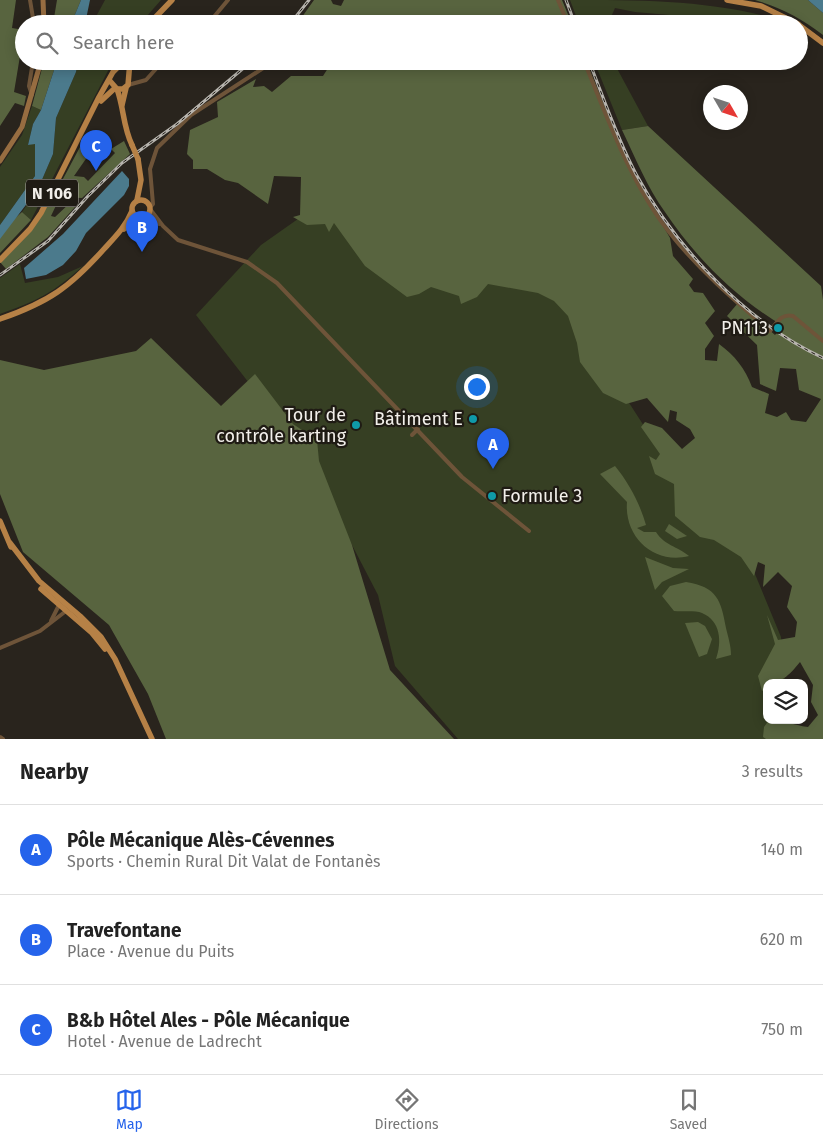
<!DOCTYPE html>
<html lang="en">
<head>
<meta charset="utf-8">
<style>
  body { margin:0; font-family:"Fira Sans",sans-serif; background:#f2f2f2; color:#222 }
  .controls { position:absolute; right:15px; bottom:15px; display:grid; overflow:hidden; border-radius:10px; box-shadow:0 2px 12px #0003 }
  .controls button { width:45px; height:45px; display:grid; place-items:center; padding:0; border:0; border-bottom:1px solid #e0e0e0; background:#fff; color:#222; font:25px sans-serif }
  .compass { position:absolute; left:703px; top:85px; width:45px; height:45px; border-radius:50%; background:#fff; box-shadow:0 2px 12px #0003; rotate:129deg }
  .you { position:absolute; left:476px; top:386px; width:18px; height:18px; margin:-12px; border:4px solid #fff; border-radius:50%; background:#1a73e8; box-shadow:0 0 0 8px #1a73e833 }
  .badge { display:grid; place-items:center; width:32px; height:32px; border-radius:50%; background:#2563eb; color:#fff; font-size:16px; font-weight:700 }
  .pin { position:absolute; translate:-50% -41px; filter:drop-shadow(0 1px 2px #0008) }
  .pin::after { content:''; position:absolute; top:26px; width:18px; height:15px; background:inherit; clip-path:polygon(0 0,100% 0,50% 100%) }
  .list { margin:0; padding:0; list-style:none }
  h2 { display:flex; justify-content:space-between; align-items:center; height:65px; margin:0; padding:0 20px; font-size:21px }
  h2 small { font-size:16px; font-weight:400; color:#767676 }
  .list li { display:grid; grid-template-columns:32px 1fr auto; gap:15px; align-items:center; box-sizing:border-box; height:90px; padding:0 20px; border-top:1px solid #e0e0e0 }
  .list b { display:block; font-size:19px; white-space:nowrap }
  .list p { margin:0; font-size:16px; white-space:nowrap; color:#767676 }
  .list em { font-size:16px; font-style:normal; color:#767676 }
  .icon { flex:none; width:28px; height:28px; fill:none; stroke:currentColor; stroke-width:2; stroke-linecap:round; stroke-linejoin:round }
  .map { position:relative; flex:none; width:823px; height:739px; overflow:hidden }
  .search { position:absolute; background:#fff; box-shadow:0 2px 12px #0003; left:15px; right:15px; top:15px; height:55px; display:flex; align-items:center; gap:12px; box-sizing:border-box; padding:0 18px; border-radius:28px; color:#767676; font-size:19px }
  .sheet { height:335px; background:#fff }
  nav { display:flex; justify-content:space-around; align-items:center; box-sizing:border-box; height:70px; border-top:1px solid #e0e0e0; background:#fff; font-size:14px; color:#767676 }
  nav a { display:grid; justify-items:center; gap:2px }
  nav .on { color:#2563eb }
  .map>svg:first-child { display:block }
  .green { fill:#363f23 }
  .forest { fill:#58643f }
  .water { fill:#4b7a8c }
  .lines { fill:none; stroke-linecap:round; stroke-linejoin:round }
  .street { stroke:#6e5439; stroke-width:4 }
  .secondary { stroke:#976d41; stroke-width:5 }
  .primary { stroke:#b68146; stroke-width:5.5 }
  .rail-casing { stroke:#b7b4ae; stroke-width:3 }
  .rail { stroke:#1f1b14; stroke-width:1; stroke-dasharray:4; stroke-linecap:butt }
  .primary-bridge { stroke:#b68146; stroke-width:5.5 }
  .culture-dot { fill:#0f9aa8; stroke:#1f1b14; stroke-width:2 }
  .labels { text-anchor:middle; stroke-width:4.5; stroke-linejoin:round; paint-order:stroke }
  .shield { fill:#1f1b14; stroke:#b3afaa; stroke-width:1 }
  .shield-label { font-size:16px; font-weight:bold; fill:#f2efea }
  .poi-label { font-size:18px; fill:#f2efea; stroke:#1f1b14; text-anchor:end }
</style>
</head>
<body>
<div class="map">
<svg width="823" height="739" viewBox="0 0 823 739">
  <rect width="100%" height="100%" fill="#29241d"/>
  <!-- green -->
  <g class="green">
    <path d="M105,0h56l-21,24h-48z"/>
    <path d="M570,0c74,0 149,0 219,23l-50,1 -13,-4 -91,-8 -20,-4 -7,16h-29z"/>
    <path d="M78,61h35l-82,159 -9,-8 16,-23 15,-35 3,-36 20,-46z"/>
    <path d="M594,61h19l35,65 -26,4z"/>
    <path d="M32,106l9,4 -8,14 -5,21 7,-2v33l-35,49v-58l22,-32z"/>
    <path d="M305,214l106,1 163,92 39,71 42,65 95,119 31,75 4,46h-18v37h21l1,9 5,10h-336l-63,-73 -17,-71 -52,-100 -38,-62 -92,-118 65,-70z"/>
    <path d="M20,264l5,19 33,-6 25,-11c-30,27 -46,35 -83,48v-36z"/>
  </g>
  <!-- forest -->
  <g class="forest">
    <path d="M0,0h16l-4,28 12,2v25l-4,1 -6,36 12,4 -2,10 -9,-3 -15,23z"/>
    <path d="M57,0h24l-10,24h-18z"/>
    <path d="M314,0h17l2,4 8,2 3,-6h218l10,24h-275z"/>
    <path d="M755,0h53l15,13v22c-22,-17 -41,-27 -68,-35z"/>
    <path d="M44,61h13l-16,49 -9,-4z"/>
    <path d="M329,61h257l43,105 41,72 3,18 20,23 -4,6 5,7 9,1 12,18 -10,12 9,13 -9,13v11l12,1 2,-17c16,12 26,24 33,43l17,7 -4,19 12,4 9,-5 5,8 15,2 15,-23 -22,-9 -3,-21 -16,-1 -4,23 -16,-7 -3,-39 -30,-29 11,-13 37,32 8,-9c-47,-28 -88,-69 -118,-114 -18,-25 -30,-55 -43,-82l26,-4 173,160 2,14v439h-57l-3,-2 1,-10 5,-7c15,0 24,5 39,7l10,-12 -7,-13 2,-17 -13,-23c-9,11 -17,21 -33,21v5l-5,3 -4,-15 17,-32 -8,-29 11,25 17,-3 2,-15 -10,-15 5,-21 -14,-14 -15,15 2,-22 -7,-3 -4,14 -13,-19 -27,-17 -14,-3 -25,-21 -1,-32 -19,-10 -6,-18 7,4 4,-6 -19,-27 4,-5 17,6 20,21 13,-11 -5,-9 -14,-9 1,-8 -7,-2 -2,12 -21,-24 -21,6 -23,-11 -23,-31 -3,-19 -9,-27 -14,-15 -16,-8 -50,-9 -11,13 -16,7 -2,-8 -28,-9 -12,7 -12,3 -42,-31 -31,-43 -5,9 -4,-8 -18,1 -14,-8 7,-2 1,-38 -27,-1 -6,28 -30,-21 -13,-3 -18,-11h-14v-9l-6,-6 3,-24 28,-13 -1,-15 39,-23 -3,8 11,-1 8,6 19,-16h32l7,-11z"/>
    <path d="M124,141l6,13 -48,44 -22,-1 -9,19 4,1 15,-14 5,4 -27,30 -42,32 -6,-7c38,-32 57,-72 80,-115l10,6 -16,23 10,1 4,4 27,-28 -4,-4z"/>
    <path d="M22,212l9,8 -31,33v-21z"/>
    <path d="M151,338l70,68 34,-32 38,50 24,16 2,21 33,84 38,125 64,69h-288l-18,-45 -39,-69 -86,-73 -23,-58v-134l44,10 92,-19z"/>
    <path d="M615,466c14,17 25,38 31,59l-9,3 7,4h12c9,14 21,14 33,24 -35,9 -65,-19 -62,-54l-27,-28z"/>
    <path d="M669,524l18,12 -10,3 -12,-8z"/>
    <path d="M645,557l28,11 16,1 -27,13 -7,8z"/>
    <path d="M686,582c31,5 35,18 40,46 2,9 5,17 5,27l-15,4c6,-17 5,-38 -14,-46 -7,-3 -20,-1 -28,-2l-12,-15 8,-10z"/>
    <path d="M698,622l7,4 7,13 -5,15 -8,3 -14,-34z"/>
  </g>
  <!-- water -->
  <g class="water">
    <path d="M81,0h9l-5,24h-14z"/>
    <path d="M808,0h15v13z"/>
    <path d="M57,61h21l-2,11 -20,46 -3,36 -15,35 -38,50v-14l35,-49v-32l-7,1 5,-21 8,-14z"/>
    <path d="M122,171l7,8v7l-5,9 -38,38 -10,18 -13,14 -17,10 -20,4 -2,-11 39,-34z"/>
  </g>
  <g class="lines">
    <!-- street -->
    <g class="street">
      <path d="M30,0l4,24"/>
      <path d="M558,0l10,24"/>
      <path d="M208,24l20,-24"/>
      <path d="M584,61c24,58 46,121 85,171 29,37 65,68 101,99 7,-8 11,-18 23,-15l30,25"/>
      <path d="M128,85l18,-5 17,-19"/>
      <path d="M32,95l-3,-9 4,-25"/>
      <path d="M150,207l3,-3 -3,-35 7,-21 34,-33 83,-54"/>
      <path d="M150,209l13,17 15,14 69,22 30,21 185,194 67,54"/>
      <path d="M144,218l15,6"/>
      <path d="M412,435l6,-6"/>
      <path d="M51,621l8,-16"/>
      <path d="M0,648l40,-17 26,-20"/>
      <path d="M0,737l3,2"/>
    </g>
    <!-- secondary -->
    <g class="secondary">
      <path d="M43,0l1,24"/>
      <path d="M0,161l22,-34 19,-66"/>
    </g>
    <!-- primary -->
    <g class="primary">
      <path d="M727,0l34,6 37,18"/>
      <path d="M149,24l23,-24"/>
      <path d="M799,25l24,18"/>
      <path d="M110,81l7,8h6l5,-4 2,-24"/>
      <path d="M117,89c7,19 6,38 15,56"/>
      <path d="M101,101l14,-13"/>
      <path d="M122,105l4,-17"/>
      <circle cx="141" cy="209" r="9"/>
      <path d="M137,200l4,-20 -3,-21"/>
      <path d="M124,229l15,-10"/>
      <path d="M0,260l30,-31 11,-16 58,-116 14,-25 11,-11"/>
      <path d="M0,319c49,-17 70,-32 104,-70 11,-12 22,-23 28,-38"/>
      <path d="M0,521l11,26"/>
      <path d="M10,543l29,38 41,35 21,21 14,22 37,80"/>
      <path d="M41,589l51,44 13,16"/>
    </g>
    <defs>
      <g id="rail">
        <path d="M566,0l9,24"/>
        <path d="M290,24l19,-24"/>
        <path d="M589,61c15,38 28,77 47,113 40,74 110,148 187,184"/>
        <path d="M0,275l48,-34 40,-45 34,-33 55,-39 75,-63"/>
      </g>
    </defs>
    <!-- rail casing -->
    <use href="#rail" class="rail-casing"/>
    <!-- rail -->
    <use href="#rail" class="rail"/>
    <!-- primary-bridge -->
    <path class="primary-bridge" d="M132,145l6,14"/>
  </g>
  <!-- markers -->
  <g class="culture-dot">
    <circle cx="778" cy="328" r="5"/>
    <circle cx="473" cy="419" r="5"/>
    <circle cx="356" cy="425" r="5"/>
    <circle cx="492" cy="496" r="5"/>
  </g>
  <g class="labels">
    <!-- shield labels -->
    <rect class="shield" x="26" y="179.5" width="52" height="27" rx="4"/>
    <g class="shield-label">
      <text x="52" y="199">N 106</text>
    </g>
    <!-- poi labels -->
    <g class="poi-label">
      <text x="768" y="334">PN113</text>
      <text x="346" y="421">Tour de<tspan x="346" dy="21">contrôle karting</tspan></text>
      <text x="463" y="425">Bâtiment E</text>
      <text x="502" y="502" text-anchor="start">Formule 3</text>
    </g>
  </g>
</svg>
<div class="controls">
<button><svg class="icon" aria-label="layers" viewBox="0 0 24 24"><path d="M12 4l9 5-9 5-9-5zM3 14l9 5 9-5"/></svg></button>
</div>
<svg class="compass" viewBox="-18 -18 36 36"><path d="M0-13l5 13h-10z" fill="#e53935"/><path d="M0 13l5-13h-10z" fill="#767676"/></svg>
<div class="you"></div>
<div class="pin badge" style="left:493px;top:469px">A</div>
<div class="pin badge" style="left:142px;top:252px">B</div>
<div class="pin badge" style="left:96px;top:171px">C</div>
<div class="search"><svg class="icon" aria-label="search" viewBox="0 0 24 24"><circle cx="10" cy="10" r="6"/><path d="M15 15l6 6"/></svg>Search here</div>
</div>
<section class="sheet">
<h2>Nearby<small>3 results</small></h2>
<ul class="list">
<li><span class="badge">A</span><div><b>Pôle Mécanique Alès-Cévennes</b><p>Sports · Chemin Rural Dit Valat de Fontanès</p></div><em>140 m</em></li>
<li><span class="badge">B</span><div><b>Travefontane</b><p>Place · Avenue du Puits</p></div><em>620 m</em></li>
<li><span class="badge">C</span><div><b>B&amp;b Hôtel Ales - Pôle Mécanique</b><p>Hotel · Avenue de Ladrecht</p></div><em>750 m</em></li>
</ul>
</section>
<nav>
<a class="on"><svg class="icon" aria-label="map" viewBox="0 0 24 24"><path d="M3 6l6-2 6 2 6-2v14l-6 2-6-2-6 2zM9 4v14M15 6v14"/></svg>Map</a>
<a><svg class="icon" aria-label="directions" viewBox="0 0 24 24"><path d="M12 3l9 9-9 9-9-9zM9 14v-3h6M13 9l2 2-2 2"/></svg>Directions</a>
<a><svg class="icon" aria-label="saved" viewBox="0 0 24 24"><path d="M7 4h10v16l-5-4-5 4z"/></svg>Saved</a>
</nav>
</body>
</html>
